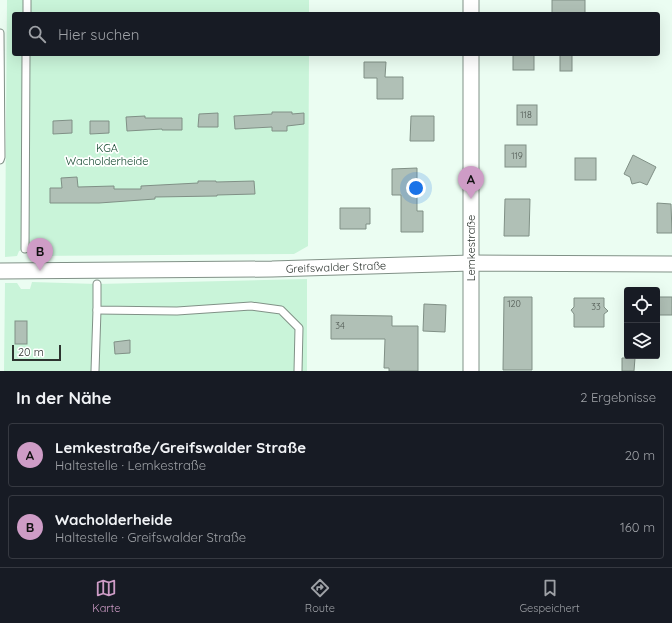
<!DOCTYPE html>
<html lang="de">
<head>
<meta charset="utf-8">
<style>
  body { margin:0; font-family:Quicksand,sans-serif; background:#242831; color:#f1f3f6 }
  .controls { position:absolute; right:12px; bottom:12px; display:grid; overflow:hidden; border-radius:4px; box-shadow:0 4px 16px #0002 }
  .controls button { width:36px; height:36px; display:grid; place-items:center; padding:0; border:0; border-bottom:1px solid #363941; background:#171b24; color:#f1f3f6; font:20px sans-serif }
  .scale { position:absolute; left:12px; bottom:10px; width:49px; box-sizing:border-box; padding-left:4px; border:2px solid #2d342f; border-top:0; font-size:11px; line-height:14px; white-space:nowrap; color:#2d342f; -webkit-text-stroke:3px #fff; paint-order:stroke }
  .you { position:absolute; left:416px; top:188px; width:14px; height:14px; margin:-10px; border:3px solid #fff; border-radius:50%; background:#1a73e8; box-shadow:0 0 0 6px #1a73e833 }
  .badge { display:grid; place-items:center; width:26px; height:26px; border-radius:50%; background:#ce9cc6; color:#111; font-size:13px; font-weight:700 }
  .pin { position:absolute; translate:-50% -33px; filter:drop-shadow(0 1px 2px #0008) }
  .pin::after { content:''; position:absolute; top:21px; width:14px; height:12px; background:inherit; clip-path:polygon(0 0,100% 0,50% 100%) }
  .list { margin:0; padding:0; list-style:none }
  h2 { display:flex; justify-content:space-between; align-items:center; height:52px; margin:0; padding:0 16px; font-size:17px }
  h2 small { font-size:13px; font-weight:400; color:#9ea1a6 }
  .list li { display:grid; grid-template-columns:26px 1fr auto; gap:12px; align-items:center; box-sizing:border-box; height:64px; margin:0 8px 8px; padding:0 8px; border:1px solid #363941; border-radius:4px }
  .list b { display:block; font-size:15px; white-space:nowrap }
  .list p { margin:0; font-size:13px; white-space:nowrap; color:#9ea1a6 }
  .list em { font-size:13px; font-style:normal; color:#9ea1a6 }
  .icon { flex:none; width:22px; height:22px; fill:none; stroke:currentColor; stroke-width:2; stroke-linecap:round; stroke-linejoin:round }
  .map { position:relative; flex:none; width:672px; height:371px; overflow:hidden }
  .search { position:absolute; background:#171b24; box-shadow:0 4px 16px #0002; left:12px; right:12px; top:12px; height:44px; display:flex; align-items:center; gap:10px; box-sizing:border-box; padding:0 14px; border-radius:4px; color:#9ea1a6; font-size:15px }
  .sheet { height:196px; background:#171b24 }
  nav { display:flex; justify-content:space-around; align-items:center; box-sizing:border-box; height:56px; border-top:1px solid #363941; background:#171b24; font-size:11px; color:#9ea1a6 }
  nav a { display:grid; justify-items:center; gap:2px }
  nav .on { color:#ce9cc6 }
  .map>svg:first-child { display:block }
  .green { fill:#c9f4d9 }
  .building { fill:#b0c0b6; stroke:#809086 }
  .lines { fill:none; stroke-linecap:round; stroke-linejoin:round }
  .service-casing { stroke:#819187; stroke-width:9 }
  .minor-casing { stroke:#819187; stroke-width:17 }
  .service { stroke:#fff; stroke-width:7 }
  .minor { stroke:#fff; stroke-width:15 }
  .labels { text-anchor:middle; stroke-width:3.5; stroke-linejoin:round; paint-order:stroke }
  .number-label { font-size:9px; fill:#4e5751 }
  .park-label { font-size:11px; fill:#11462c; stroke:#fff }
  .street-label { font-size:11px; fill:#2d342f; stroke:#fff }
</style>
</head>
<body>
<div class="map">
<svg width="672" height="371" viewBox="0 0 672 371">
  <rect width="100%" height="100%" fill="#ebfdf2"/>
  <!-- green -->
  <g class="green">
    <path d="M7,0h302v14h-295v40h295l-1,192 -14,8 -260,2 -2,-6 -7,-1 -6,2 -2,5 -12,1z"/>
    <path d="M307,279v92h-303l1,-88h12l4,6h9l2,-7 65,2z"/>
  </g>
  <!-- building -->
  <g class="building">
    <rect x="552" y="0" width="33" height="14"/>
    <rect x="513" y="54" width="21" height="16"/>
    <rect x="560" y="55" width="12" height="16"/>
    <path d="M364,62h22l-1,15h18v22h-26v-21h-13z"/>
    <rect x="517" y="105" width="20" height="20"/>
    <path d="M272,112h20v2l12,-1v11l-17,2v5h-15v-4l-37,2 -1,-13 38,-2z"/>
    <path d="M218,113v14h-20l1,-13z"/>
    <path d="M145,116v2h37v12h-20v-1l-35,2 -1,-14z"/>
    <path d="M411,116h23v25h-24z"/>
    <path d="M72,120v13l-19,1v-13z"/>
    <path d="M90,121h19v12l-19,1z"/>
    <rect x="505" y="145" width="21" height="22"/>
    <path d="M633,155l23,12 -9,18 -7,-3 -8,2 -2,-7 -6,-3z"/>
    <rect x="575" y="158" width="21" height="22"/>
    <path d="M417,168v43h6v21h-22v-37h-9v-26z"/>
    <path d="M77,177l1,10 36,-1v3h27v-3l57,-3v-2h18v1l38,-1 1,13 -38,1v1l-62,1v2l-56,4h-49v-15h12l-1,-10z"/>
    <path d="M505,199h25l-1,37h-25z"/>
    <path d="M657,203l14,1 1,29h-15z"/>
    <path d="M340,208h30v16h-4v5h-26z"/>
    <path d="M504,297h28v73h-29z"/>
    <rect x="657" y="297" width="15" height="18"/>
    <path d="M574,298h30v9l4,4 -4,3v13h-30v-13l-3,-4 3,-3z"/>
    <path d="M424,304l22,1 -1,27 -22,-1z"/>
    <path d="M331,315l61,1v10h26v45h-29v-3h-5l1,-29h-54z"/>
    <rect x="15" y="321" width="12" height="23"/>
    <path d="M130,340v13l-15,1 -1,-12z"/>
    <path d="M622,358h13l-1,13h-12z"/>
  </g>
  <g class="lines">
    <defs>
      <g id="service">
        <path d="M27,14v-14"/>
        <path d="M0,33l1,124 -1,3"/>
        <path d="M25,249l1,-195"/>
        <path d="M97,284v26l80,1 74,-5 30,4 18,18 -1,43"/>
        <path d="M95,371l2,-61"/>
      </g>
      <g id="minor">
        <path d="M471,14v-14"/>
        <path d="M471,54v317"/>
        <path d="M0,271l272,-2 199,-6 201,1"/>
      </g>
    </defs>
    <!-- service casing -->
    <use href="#service" class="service-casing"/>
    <!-- minor casing -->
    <use href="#minor" class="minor-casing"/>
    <!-- service -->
    <use href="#service" class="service"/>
    <!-- minor -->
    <use href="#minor" class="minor"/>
  </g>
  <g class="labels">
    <!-- number labels -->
    <g class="number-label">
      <text x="526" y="118">118</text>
      <text x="517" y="159">119</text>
      <text x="514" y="307">120</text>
      <text x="596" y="310">33</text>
      <text x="340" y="329">34</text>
    </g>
    <!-- park labels -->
    <g class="park-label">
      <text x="107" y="152">KGA<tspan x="107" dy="13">Wacholderheide</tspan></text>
    </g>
    <!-- street labels -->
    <g class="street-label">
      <text transform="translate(471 248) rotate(-90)" y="4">Lemkestraße</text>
      <text transform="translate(336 267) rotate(-2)" y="4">Greifswalder Straße</text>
    </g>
  </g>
</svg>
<div class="controls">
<button><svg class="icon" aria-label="locate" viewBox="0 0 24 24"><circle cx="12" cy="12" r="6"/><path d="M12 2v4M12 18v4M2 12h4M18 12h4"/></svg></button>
<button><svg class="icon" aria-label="layers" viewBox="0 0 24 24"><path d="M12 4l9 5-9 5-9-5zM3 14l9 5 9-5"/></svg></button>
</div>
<div class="scale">20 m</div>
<div class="you"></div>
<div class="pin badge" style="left:471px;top:199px">A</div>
<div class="pin badge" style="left:40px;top:271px">B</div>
<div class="search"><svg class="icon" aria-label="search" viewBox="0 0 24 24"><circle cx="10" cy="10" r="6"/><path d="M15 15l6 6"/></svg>Hier suchen</div>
</div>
<section class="sheet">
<h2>In der Nähe<small>2 Ergebnisse</small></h2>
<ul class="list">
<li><span class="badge">A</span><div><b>Lemkestraße/Greifswalder Straße</b><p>Haltestelle · Lemkestraße</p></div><em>20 m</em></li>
<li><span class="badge">B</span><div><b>Wacholderheide</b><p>Haltestelle · Greifswalder Straße</p></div><em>160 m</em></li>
</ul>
</section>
<nav>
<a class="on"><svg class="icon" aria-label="map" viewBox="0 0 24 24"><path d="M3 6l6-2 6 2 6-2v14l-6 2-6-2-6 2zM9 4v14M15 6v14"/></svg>Karte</a>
<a><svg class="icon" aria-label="directions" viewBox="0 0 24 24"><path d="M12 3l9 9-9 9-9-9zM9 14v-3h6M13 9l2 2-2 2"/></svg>Route</a>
<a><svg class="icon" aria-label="saved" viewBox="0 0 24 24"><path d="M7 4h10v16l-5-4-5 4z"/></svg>Gespeichert</a>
</nav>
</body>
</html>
